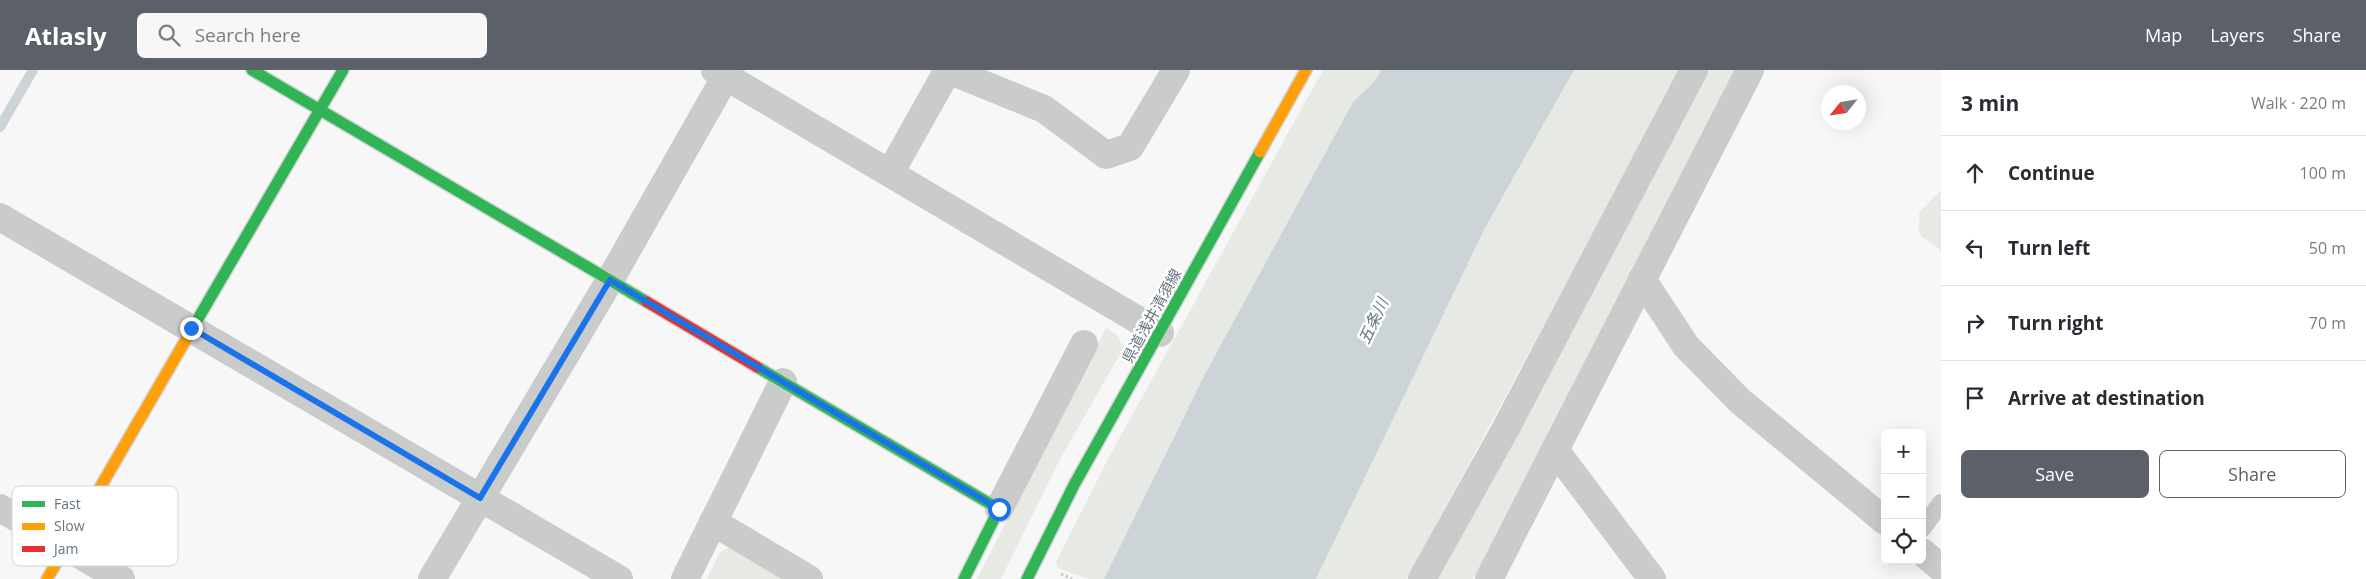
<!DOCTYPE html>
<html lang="en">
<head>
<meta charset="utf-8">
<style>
  body { margin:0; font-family:"Open Sans","Noto Sans JP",sans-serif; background:#f7f7f7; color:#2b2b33 }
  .controls { position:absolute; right:15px; bottom:15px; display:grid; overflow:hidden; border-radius:8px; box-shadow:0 5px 20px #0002 }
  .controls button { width:45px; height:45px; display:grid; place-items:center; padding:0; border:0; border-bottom:1px solid #e1e1e2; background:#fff; color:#2b2b33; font:25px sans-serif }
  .compass { position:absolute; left:1821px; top:15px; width:45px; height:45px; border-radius:50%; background:#fff; box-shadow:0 5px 20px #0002; rotate:240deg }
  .stop { position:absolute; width:15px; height:15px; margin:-11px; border:4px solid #1a73e8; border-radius:50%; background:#fff }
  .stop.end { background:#1a73e8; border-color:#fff; box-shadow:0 1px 5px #0008 }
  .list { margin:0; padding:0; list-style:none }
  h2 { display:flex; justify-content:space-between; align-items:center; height:65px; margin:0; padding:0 20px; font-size:21px }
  h2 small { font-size:16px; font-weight:400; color:#7c7c81 }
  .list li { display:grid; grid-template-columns:32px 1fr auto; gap:15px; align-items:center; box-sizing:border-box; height:75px; padding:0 20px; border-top:1px solid #e1e1e2 }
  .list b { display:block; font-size:19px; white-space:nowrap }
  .list em { font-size:16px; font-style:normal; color:#7c7c81 }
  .actions { display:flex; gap:10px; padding:15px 20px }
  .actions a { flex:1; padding:11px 0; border:1px solid #5c6169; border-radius:8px; text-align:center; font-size:18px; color:#5c6169 }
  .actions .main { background:#5c6169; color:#fff }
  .icon { flex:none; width:28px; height:28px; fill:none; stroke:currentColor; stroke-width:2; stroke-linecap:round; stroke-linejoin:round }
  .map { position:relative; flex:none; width:1941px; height:509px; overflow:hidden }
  header { display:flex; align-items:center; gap:30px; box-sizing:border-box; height:70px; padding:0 25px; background:#5c6169; color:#fff }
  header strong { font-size:24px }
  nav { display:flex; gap:28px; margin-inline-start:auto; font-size:18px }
  .search { width:350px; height:45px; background:#f7f7f7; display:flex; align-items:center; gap:12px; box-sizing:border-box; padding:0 18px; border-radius:8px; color:#7c7c81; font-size:19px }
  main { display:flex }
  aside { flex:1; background:#fff }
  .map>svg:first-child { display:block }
  .green { fill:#e6e9e4 }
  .water { fill:#ccd4d8 }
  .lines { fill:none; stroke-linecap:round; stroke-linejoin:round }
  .stream { stroke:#ccd4d8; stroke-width:10 }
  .fast-casing { stroke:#d3d4d5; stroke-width:14 }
  .slow-casing { stroke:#d3d4d5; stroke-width:14 }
  .jam-casing { stroke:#d3d4d5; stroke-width:14 }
  .path { stroke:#c8c9ca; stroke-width:3; stroke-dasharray:2.5 2.5; stroke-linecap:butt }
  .lane { stroke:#cacccc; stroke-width:18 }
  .street { stroke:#cacccc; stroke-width:28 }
  .fast { stroke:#30b455; stroke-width:11 }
  .slow { stroke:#ff9f0a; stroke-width:11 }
  .jam { stroke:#e5322d; stroke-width:11 }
  .route { stroke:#1a73e8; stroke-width:6 }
  .labels { text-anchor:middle; stroke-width:5; stroke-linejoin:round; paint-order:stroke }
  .street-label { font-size:15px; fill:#647480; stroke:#fff }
  .water-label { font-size:16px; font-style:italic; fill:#637982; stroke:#fff }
  .key { fill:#fff; stroke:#d0d5d9; stroke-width:1 }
  .key-label { font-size:14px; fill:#647480 }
</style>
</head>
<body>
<header>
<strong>Atlasly</strong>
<div class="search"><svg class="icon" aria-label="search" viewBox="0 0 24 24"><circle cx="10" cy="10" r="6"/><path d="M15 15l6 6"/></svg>Search here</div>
<nav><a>Map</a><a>Layers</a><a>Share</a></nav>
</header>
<main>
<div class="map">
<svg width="1941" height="509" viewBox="0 0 1941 509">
  <rect width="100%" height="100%" fill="#f7f7f7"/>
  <!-- green -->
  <g class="green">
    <path d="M1323,0h58l-7,12 -21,20 -147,270 -102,207h-16l-30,-11 -2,-6 53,-105z"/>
    <path d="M1574,0h107l-274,509h-91l169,-351z"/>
    <path d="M1709,0h32l-268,509h-35z"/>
    <path d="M1941,120v62c-6,-10 -19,-11 -21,-18 -2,-6 0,-15 -1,-21z"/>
    <path d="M1106,258l11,7 7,12 -66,116 -57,116h-24z"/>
    <path d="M730,477l57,32h-80l13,-27z"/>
  </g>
  <!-- water -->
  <path class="water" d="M1381,0h193l-89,158 -169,351h-212l102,-207 147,-270 21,-20z"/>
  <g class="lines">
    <!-- stream -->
    <path class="stream" d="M0,57l33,-57"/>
    <defs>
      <g id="fast">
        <path d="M252,0l395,232"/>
        <path d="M188,266l155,-266"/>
        <path d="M757,297l242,142 -35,70"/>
        <path d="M1027,509l47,-94 186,-333"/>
      </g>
      <g id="slow">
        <path d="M1260,82l46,-82"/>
        <path d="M47,509l141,-243"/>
      </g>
      <path id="jam" d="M647,232l110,65"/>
    </defs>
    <!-- fast casing -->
    <use href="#fast" class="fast-casing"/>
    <!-- slow casing -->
    <use href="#slow" class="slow-casing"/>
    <!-- jam casing -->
    <use href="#jam" class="jam-casing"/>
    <!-- path -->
    <path class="path" d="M1061,504l11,5"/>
    <!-- lane -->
    <path class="lane" d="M1922,459l19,-26"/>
    <!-- street -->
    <g class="street">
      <path d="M715,0l445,263"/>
      <path d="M948,0l96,39 62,46 24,-8 46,-77"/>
      <path d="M890,103l58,-103"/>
      <path d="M0,147l619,362"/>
      <path d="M1642,209l44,67 54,55 145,120"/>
      <path d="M0,438l121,71"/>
      <path d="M999,439l85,-165"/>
      <path d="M713,452l96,57"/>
      <path d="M1922,482l19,16"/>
      <path d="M432,509l178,-299 116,-204"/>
      <path d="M685,509l98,-197"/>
      <path d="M1422,509l84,-151 188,-358"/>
      <path d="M1489,509l66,-129"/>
      <path d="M1652,509l-97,-129 195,-380"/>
    </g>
    <!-- fast -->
    <use href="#fast" class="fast"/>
    <!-- slow -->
    <use href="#slow" class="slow"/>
    <!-- jam -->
    <use href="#jam" class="jam"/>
  </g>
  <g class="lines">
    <!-- route -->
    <path class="route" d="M191,258l289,170 130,-218 389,229"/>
  </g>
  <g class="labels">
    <!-- street labels -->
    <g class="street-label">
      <text transform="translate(1152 246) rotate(-61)" y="5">県道浅井清須線</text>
    </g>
    <!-- water labels -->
    <g class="water-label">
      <text transform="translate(1373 251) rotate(-65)" y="6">五条川</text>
    </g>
  </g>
  <!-- legend -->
  <rect x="12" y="416" width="166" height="80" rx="8" class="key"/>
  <rect x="22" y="431" width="23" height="6" fill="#30b455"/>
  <rect x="22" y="453" width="23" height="7" fill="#ff9f0a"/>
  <rect x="22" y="476" width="23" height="6" fill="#e5322d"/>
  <g class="key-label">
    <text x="54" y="439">Fast</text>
    <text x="54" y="461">Slow</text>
    <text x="54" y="484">Jam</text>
  </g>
</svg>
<div class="controls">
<button>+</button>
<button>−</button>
<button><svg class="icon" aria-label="locate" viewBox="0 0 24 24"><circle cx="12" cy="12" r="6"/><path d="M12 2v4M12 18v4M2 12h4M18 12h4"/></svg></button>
</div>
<svg class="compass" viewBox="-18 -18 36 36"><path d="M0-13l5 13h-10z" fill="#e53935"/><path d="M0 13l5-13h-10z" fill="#7c7c81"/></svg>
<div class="stop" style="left:999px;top:439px"></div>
<div class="stop end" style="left:191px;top:258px"></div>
</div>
<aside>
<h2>3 min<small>Walk · 220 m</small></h2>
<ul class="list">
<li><svg class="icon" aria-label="ahead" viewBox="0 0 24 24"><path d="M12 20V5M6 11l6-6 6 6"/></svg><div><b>Continue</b></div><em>100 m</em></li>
<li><svg class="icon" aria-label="left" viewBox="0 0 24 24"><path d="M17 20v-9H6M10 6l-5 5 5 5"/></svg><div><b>Turn left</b></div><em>50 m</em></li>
<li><svg class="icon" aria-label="right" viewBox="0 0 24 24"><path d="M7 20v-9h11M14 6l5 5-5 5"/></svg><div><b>Turn right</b></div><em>70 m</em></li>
<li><svg class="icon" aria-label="arrive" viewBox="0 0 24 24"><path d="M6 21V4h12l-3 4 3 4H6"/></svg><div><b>Arrive at destination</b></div></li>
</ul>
<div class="actions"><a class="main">Save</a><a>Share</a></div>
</aside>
</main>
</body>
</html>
